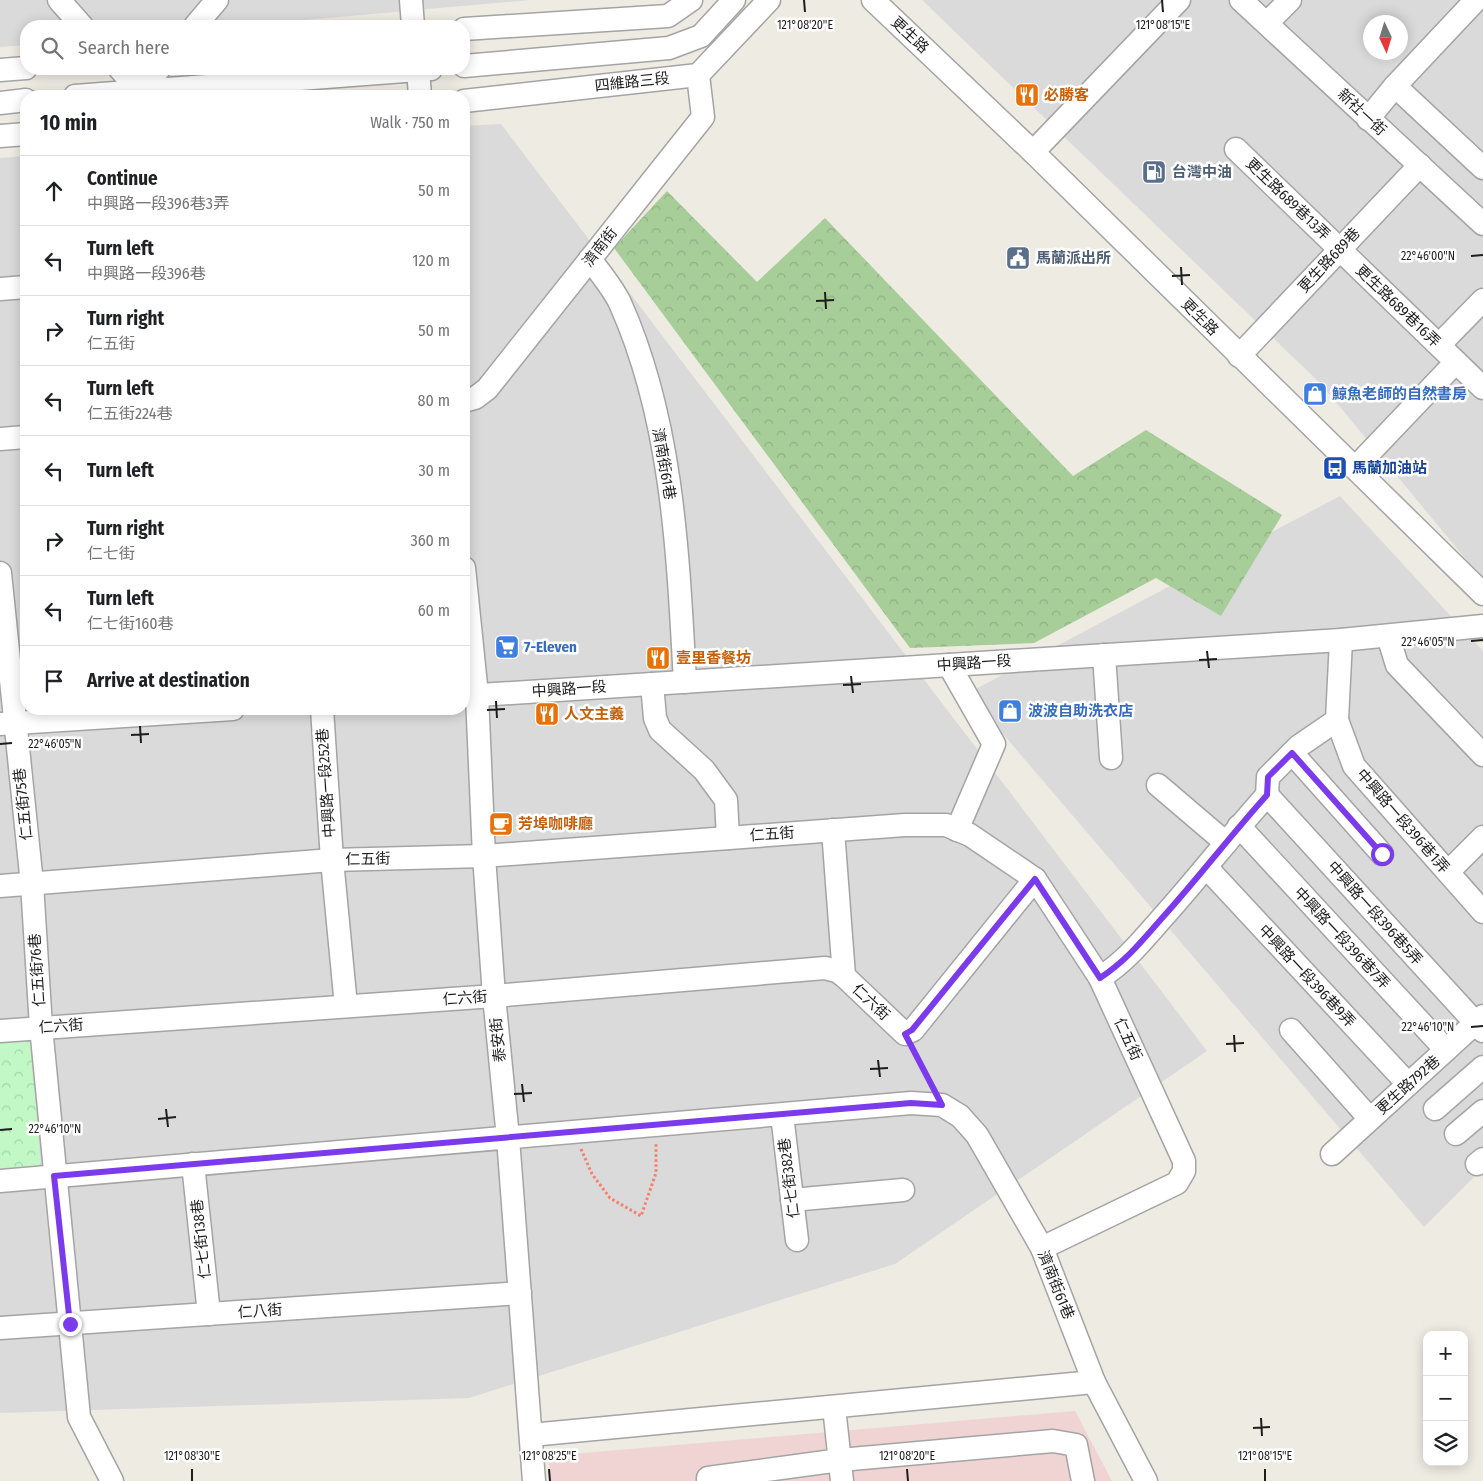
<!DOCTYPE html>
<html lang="en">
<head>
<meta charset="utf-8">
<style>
  body { margin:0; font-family:"Fira Sans Condensed","Noto Sans TC",sans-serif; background:#f2f2f2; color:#202124 }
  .controls { position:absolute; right:15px; bottom:15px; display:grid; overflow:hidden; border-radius:10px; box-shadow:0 2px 12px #0003 }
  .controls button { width:45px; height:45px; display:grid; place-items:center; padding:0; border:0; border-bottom:1px solid #e0e0e0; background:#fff; color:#202124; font:25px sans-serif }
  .compass { position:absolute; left:1363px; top:15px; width:45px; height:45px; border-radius:50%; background:#fff; box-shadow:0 2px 12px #0003; rotate:176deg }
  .stop { position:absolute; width:15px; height:15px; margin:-11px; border:4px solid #7c3aed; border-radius:50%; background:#fff }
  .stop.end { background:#7c3aed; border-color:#fff; box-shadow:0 1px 5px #0008 }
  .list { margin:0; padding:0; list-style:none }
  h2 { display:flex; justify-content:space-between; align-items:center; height:65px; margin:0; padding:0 20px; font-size:21px }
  h2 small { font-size:16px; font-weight:400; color:#757577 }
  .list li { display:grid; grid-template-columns:32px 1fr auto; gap:15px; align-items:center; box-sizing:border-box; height:70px; padding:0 20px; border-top:1px solid #e0e0e0 }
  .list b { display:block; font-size:19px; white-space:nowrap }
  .list p { margin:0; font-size:16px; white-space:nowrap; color:#757577 }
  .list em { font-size:16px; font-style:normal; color:#757577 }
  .icon { flex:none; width:28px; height:28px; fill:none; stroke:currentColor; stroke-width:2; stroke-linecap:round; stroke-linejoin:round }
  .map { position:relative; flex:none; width:1483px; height:1481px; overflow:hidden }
  .search { position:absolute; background:#fff; box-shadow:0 2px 12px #0003; left:20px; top:20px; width:450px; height:55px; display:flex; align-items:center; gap:12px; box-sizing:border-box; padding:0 18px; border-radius:20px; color:#757577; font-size:19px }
  .panel { position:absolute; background:#fff; box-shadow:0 2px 12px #0003; left:20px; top:90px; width:450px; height:625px; border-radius:20px }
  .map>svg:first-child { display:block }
  .residential { fill:#dbdada; fill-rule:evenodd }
  .commercial { fill:#efd4d3 }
  .forest { fill:url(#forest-crowns) }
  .park { fill:url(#park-crowns) }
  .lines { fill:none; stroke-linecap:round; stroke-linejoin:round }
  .minor-casing { stroke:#a4a4a4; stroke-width:25 }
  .path { stroke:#f67e6c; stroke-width:3; stroke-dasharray:2.5 2.5; stroke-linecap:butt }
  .minor { stroke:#fff; stroke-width:22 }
  .route { stroke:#7c3aed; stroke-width:6 }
  .ticks { fill:none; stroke:#1d1d1d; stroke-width:2 }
  .labels { text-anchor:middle; stroke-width:5; stroke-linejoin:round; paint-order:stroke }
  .street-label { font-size:15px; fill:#1d1d1d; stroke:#fff }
  .food-label { font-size:15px; font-weight:bold; fill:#c56008; stroke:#fff; text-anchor:start }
  .service-label { font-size:15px; font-weight:bold; fill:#4e5e75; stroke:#fff; text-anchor:start }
  .shop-label { font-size:15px; font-weight:bold; fill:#366cbe; stroke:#fff; text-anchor:start }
  .transit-label { font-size:15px; font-weight:bold; fill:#164399; stroke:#fff; text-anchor:start }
  .ticks-label { font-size:12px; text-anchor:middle; fill:#1d1d1d; stroke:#fff; stroke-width:5; stroke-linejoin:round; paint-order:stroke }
</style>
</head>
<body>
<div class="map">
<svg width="1483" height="1481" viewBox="0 0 1483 1481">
  <defs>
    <pattern id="forest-crowns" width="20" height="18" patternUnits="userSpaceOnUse" patternTransform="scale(1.25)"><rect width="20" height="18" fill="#a7cd99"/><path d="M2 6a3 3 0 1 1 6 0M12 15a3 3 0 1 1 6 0" fill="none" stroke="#8fb083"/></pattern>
    <pattern id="park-crowns" width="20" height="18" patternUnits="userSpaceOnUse" patternTransform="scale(1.25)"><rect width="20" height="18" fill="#c1f8c6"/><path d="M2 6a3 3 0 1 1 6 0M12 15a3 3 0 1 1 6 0" fill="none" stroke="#a5d4aa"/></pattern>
  </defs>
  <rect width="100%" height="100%" fill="#eeebe3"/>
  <!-- residential -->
  <g class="residential">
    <path d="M0,0h531l-295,26h-210v19l-26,2z"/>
    <path d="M922,0h561v580l-162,-196zM1370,22h30v30h-30z"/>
    <path d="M501,124l706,927 -312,213 -426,134 -469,15v-1255l26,-2v553h438v-583z"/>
    <path d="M1340,496l143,155v517l-59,59 -456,-534z"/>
  </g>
  <!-- commercial -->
  <path class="commercial" d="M1075,1411l37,70h-561l-3,-25z"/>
  <!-- forest -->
  <path class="forest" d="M667,191l90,91 68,-64 248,258 73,-46 136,85 -61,101 -65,-38 -122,65 -124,5 -296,-400z"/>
  <!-- park -->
  <path class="park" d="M30,1036l11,131 -41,3v-131z"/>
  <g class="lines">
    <defs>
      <g id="minor">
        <path d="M59,0l23,26"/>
        <path d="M411,0l2,26"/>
        <path d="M873,0l160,152 450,442"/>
        <path d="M1241,0l242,224"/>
        <path d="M1267,23l23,-23"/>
        <path d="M195,26l22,-26"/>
        <path d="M464,29l204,-13 23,-16"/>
        <path d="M464,66l205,-18 32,-12 33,-36"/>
        <path d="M120,69l20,22 19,-22"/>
        <path d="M418,69l2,27"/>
        <path d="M0,70l26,-2"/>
        <path d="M1395,86l88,82"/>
        <path d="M75,96l356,-27"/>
        <path d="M464,101l234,-26 71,-75"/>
        <path d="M0,103l26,-3"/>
        <path d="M1368,119l27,-33 81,-86"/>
        <path d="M0,136l26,-2"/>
        <path d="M1236,149l247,239"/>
        <path d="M1033,152l146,-152"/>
        <path d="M590,259c10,14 23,29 30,44 53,118 58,252 65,379"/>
        <path d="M0,289l26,-2"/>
        <path d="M1439,345l44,-45"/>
        <path d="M1239,356l181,-191"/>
        <path d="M464,401l11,-3 12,-9 216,-272 -5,-42"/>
        <path d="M0,439l26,-2"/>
        <path d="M1355,468l101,-106"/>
        <path d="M464,568l13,127 7,161 10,140 14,142 26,343"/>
        <path d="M0,573l32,311 9,143 38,390 33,64"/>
        <path d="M1388,636l9,29 86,90"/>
        <path d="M1104,655l7,103"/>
        <path d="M949,665l45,79 -37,86"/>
        <path d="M652,684l3,34 5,12 44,40 22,30 2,38"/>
        <path d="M464,696l877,-56 142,-14"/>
        <path d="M322,709l10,151 14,146"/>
        <path d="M1337,720l17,46 129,146"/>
        <path d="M0,724l233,-15"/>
        <path d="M1292,753l90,101"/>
        <path d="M1158,785l68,58"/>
        <path d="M1267,795l216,236"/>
        <path d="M1239,826l207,224"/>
        <path d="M833,830l11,146"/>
        <path d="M1207,868l201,216"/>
        <path d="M1448,872l35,-35"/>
        <path d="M0,886l332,-26 152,-4 421,-31h41l24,10 65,44 65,99 84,183v10l-7,12 -135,65"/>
        <path d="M1100,978c27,-18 41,-36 63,-61 36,-40 68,-82 104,-122l1,-18 31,-31 38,-26 4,-80"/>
        <path d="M1291,1030l79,89"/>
        <path d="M0,1031l494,-35 331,-28 12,3 7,5 61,58 8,-4 122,-151"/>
        <path d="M1435,1109l48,-42"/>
        <path d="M782,1115l15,125"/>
        <path d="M1456,1134l27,-23"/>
        <path d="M1332,1154l151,-138"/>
        <path d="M193,1164l16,150"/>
        <path d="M1477,1164l6,-5"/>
        <path d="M0,1181l911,-78 31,2 18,11 17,19 65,113 52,134 52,99"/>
        <path d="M792,1200l111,-10"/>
        <path d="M0,1328l520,-35"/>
        <path d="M834,1407l8,74"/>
        <path d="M531,1435l563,-53"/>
        <path d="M708,1481v-3l132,-18 213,-19 23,4 7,36"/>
      </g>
    </defs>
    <!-- minor casing -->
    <use href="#minor" class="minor-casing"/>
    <!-- path -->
    <g class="path">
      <path d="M913,1050l20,36"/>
      <path d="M581,1149l11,25 18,24 31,18 15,-43v-30"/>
    </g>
    <!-- minor -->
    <use href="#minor" class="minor"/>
  </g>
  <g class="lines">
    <!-- route -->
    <path class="route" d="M70,1324l-16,-148 857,-73 31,2 -37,-71 7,-4 123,-151 65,99c27,-18 41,-36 63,-61 36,-40 68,-82 104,-122l1,-18 24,-24 90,101"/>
  </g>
  <!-- ticks -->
  <path class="ticks" d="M804,0l1,12M1162,0l1,12M1471,256l12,-1M1181,267l1,18M1172,276l18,-1M825,292l1,17M816,301l18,-1M1471,641l12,-1M1207,651l2,17M1199,660l18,-1M851,676l2,17M843,685l18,-1M496,701l1,17M487,710l18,-1M140,726l1,17M131,735l18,-1M0,744l12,-1M1471,1027l12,-1M1234,1035l1,17M1226,1044l18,-1M878,1060l2,17M870,1069l18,-1M522,1084l2,18M514,1094l18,-1M166,1109l2,18M158,1119l18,-2M0,1130l12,-1M1261,1418l1,18M1253,1428l17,-1M192,1469v12M549,1469l1,12M907,1469l1,12M1265,1469v12"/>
  <!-- icons -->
  <defs>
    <symbol id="restaurant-square" viewBox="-11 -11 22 22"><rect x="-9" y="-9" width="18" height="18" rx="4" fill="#e8710a" stroke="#fff"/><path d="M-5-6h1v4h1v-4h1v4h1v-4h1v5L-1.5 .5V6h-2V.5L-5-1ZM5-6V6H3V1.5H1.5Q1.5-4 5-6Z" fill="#fff"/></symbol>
    <symbol id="fuel-square" viewBox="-11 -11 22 22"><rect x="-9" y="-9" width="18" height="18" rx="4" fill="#5c6f8a" stroke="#fff"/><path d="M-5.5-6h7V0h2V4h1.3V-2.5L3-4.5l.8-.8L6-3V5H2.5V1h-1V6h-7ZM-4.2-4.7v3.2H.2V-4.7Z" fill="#fff"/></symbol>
    <symbol id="civic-square" viewBox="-11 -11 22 22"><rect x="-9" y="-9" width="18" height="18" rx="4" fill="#5c6f8a" stroke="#fff"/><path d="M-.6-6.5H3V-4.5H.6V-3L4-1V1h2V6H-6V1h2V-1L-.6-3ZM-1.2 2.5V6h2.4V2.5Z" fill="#fff"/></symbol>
    <symbol id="shop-square" viewBox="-11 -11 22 22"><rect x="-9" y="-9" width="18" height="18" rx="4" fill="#3f7fe0" stroke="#fff"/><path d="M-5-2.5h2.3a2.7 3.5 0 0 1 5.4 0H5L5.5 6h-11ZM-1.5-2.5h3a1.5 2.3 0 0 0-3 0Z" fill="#fff"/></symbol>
    <symbol id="bus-square" viewBox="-11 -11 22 22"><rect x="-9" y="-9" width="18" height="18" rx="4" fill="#1a4fb4" stroke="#fff"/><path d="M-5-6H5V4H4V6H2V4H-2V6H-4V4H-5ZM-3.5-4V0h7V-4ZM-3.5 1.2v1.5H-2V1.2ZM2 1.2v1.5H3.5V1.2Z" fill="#fff"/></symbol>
    <symbol id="supermarket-square" viewBox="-11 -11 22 22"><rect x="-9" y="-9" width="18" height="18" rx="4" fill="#3f7fe0" stroke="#fff"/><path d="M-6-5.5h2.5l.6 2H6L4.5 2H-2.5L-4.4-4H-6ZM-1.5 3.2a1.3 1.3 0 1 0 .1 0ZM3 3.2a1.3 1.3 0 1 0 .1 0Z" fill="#fff"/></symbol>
    <symbol id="cafe-square" viewBox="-11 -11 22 22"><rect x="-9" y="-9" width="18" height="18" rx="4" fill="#e8710a" stroke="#fff"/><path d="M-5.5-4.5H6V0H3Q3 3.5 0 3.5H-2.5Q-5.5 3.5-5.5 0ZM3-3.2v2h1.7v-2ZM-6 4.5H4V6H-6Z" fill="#fff"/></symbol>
  </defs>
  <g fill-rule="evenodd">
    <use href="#restaurant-square" x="1013" y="81" width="28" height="28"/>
    <use href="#fuel-square" x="1140" y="158" width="28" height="28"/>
    <use href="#civic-square" x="1004" y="244" width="28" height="28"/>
    <use href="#shop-square" x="1301" y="380" width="28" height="28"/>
    <use href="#bus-square" x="1321" y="454" width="28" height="28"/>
    <use href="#supermarket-square" x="493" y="633" width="28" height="28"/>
    <use href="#restaurant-square" x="644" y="644" width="28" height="28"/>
    <use href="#shop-square" x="996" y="697" width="28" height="28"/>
    <use href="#restaurant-square" x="533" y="700" width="28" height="28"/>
    <use href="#cafe-square" x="487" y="810" width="28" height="28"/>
  </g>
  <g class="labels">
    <!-- street labels -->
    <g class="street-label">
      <text transform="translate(910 35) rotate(43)" y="5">更生路</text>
      <text transform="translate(632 82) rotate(-6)" y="5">四維路三段</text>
      <text transform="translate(1362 112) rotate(43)" y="5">新社一街</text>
      <text transform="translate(1288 199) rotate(44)" y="5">更生路689巷13弄</text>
      <text transform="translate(600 247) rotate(-52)" y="5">濟南街</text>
      <text transform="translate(1329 260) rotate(-47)" y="5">更生路689巷</text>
      <text transform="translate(1398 306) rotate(44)" y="5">更生路689巷16弄</text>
      <text transform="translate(1200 317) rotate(45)" y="5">更生路</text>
      <text transform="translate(664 464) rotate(80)" y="5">濟南街61巷</text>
      <text transform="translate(974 663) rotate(-4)" y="5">中興路一段</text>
      <text transform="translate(569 689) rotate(-4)" y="5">中興路一段</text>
      <text transform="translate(326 783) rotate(-94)" y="5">中興路一段252巷</text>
      <text transform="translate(23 804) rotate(-96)" y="5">仁五街75巷</text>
      <text transform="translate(1403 821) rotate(49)" y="5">中興路一段396巷1弄</text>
      <text transform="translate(772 834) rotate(-4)" y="5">仁五街</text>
      <text transform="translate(368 859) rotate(-1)" y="5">仁五街</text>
      <text transform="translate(1375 913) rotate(48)" y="5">中興路一段396巷5弄</text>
      <text transform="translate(1342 938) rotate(47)" y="5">中興路一段396巷7弄</text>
      <text transform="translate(37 970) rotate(-94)" y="5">仁五街76巷</text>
      <text transform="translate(1307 976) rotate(47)" y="5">中興路一段396巷9弄</text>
      <text transform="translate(465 998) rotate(-4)" y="5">仁六街</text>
      <text transform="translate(871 1002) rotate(43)" y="5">仁六街</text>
      <text transform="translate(61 1026) rotate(-4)" y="5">仁六街</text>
      <text transform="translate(1128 1039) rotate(65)" y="5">仁五街</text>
      <text transform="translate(498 1040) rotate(-96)" y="5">泰安街</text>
      <text transform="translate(1408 1085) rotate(-42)" y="5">更生路792巷</text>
      <text transform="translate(789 1178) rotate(-97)" y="5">仁七街382巷</text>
      <text transform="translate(201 1239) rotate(-96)" y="5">仁七街138巷</text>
      <text transform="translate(1056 1285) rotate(68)" y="5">濟南街61巷</text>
      <text transform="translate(260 1311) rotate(-4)" y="5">仁八街</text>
    </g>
    <!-- food labels -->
    <g class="food-label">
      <text x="1044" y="100">必勝客</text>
      <text x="676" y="663">壹里香餐坊</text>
      <text x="564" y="719">人文主義</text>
      <text x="518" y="829">芳埠咖啡廳</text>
    </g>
    <!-- service labels -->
    <g class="service-label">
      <text x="1172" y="177">台灣中油</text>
      <text x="1036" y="263">馬蘭派出所</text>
    </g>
    <!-- shop labels -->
    <g class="shop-label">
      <text x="1332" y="399">鯨魚老師的自然書房</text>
      <text x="524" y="652">7-Eleven</text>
      <text x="1028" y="716">波波自助洗衣店</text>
    </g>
    <!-- transit labels -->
    <g class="transit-label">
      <text x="1352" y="473">馬蘭加油站</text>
    </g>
  </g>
  <g class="ticks-label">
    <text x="805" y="29">121°08'20"E</text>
    <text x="1163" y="29">121°08'15"E</text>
    <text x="1428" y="260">22°46'00"N</text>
    <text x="1428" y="646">22°46'05"N</text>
    <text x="55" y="748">22°46'05"N</text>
    <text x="1428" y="1031">22°46'10"N</text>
    <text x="55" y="1133">22°46'10"N</text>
    <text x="192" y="1460">121°08'30"E</text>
    <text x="549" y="1460">121°08'25"E</text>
    <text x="907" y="1460">121°08'20"E</text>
    <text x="1265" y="1460">121°08'15"E</text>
  </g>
</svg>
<div class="controls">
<button>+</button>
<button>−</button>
<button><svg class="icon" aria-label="layers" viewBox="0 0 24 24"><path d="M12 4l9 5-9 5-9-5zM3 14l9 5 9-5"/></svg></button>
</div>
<svg class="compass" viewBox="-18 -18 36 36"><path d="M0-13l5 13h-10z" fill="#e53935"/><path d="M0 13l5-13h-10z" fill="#757577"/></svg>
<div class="stop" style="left:1382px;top:854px"></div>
<div class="stop end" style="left:70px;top:1324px"></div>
<div class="search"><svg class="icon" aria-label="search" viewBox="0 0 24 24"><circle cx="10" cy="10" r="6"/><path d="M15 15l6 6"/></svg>Search here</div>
<section class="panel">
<h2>10 min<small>Walk · 750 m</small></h2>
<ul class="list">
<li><svg class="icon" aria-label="ahead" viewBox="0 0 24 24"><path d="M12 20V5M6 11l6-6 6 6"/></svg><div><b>Continue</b><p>中興路一段396巷3弄</p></div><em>50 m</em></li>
<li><svg class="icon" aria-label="left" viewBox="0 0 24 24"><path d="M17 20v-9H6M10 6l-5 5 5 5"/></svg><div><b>Turn left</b><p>中興路一段396巷</p></div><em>120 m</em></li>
<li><svg class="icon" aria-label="right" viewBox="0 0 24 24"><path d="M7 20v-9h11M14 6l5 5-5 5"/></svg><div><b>Turn right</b><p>仁五街</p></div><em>50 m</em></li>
<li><svg class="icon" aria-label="left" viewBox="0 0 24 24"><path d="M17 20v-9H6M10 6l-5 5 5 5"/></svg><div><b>Turn left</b><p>仁五街224巷</p></div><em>80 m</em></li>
<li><svg class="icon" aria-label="left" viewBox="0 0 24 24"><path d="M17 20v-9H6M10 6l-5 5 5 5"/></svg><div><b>Turn left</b></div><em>30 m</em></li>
<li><svg class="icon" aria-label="right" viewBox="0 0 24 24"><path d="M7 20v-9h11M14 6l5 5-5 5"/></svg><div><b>Turn right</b><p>仁七街</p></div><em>360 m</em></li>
<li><svg class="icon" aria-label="left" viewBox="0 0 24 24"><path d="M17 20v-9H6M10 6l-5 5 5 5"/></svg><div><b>Turn left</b><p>仁七街160巷</p></div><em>60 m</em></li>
<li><svg class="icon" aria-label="arrive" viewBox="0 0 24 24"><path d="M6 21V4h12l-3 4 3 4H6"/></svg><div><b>Arrive at destination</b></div></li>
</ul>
</section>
</div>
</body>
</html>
